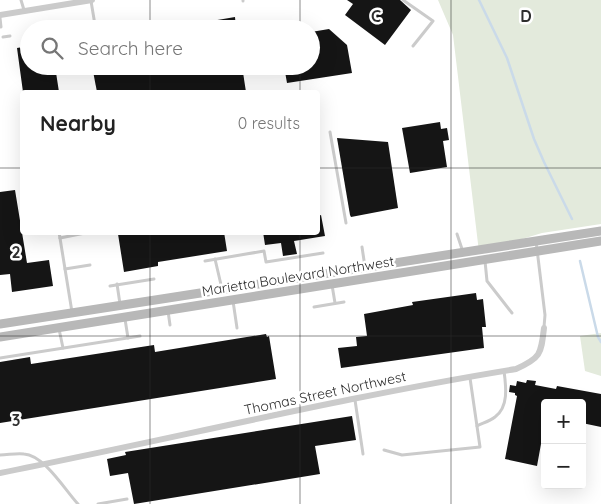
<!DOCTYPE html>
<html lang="en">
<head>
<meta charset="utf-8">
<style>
  body { margin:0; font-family:Quicksand,sans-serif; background:#f2f2f2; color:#222 }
  .controls { position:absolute; right:15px; bottom:15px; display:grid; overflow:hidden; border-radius:5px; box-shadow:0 5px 20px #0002 }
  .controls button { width:45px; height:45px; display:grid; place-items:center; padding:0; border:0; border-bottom:1px solid #e0e0e0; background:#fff; color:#222; font:25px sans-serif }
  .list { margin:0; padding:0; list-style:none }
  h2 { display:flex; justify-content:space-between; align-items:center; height:65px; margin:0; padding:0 20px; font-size:21px }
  h2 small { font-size:16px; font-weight:400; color:#767676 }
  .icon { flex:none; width:28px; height:28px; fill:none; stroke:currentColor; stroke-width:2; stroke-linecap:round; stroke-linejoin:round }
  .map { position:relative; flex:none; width:601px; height:504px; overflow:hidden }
  .search { position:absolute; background:#fff; box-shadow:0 5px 20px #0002; left:20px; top:20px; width:300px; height:55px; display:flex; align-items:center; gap:12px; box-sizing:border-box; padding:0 18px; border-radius:28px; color:#767676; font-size:19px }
  .panel { position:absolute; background:#fff; box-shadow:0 5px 20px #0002; left:20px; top:90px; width:300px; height:145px; border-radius:5px }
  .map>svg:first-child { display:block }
  .green { fill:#e3eadc }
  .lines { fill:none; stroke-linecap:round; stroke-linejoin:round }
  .stream { stroke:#cadae9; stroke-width:2.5 }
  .building { fill:#151515 }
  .service { stroke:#cbcbcb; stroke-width:3 }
  .minor { stroke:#cbcbcb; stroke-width:6 }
  .secondary { stroke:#b8b8b8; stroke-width:9 }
  .grid { fill:none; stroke:#2e2e2e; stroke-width:1; stroke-opacity:0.55 }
  .labels { text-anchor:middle; stroke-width:5; stroke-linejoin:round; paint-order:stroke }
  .street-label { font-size:14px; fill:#2e2e2e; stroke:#fff }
  .grid-label { font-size:16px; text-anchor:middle; font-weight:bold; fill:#2e2e2e; stroke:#fff; stroke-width:5; stroke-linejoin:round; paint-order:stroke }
</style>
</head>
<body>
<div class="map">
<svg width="601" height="504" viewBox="0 0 601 504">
  <rect width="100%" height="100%" fill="#fff"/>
  <!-- green -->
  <g class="green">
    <path d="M438,0h163v224l-59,9 -63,19 -26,-217z"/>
    <path d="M601,333v43l-16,-5 -5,-35z"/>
  </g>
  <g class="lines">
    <!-- stream -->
    <g class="stream">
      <path d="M479,0l28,58 27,81 10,23 28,57"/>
      <path d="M580,261l18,76 3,5"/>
    </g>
  </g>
  <!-- building -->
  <g class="building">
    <path d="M347,0h53l11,10 -26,35 -40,-30 8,-11z"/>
    <path d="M235,17l1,12h-48v-4z"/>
    <path d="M329,29l18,16 5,28 -65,10 -3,-17h27v-34z"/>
    <path d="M29,46v20h26l4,26h-36l-6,-44z"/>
    <path d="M92,66h150l4,26h-149z"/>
    <path d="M440,122l1,7 6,-1 2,12 -6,1 4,26 -37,6 -8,-45z"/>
    <path d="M337,138l51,4 10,66 -47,9 -1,-2z"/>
    <path d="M15,190l12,73 22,-3 4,26 -41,6 -2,-18 -10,1v-83z"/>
    <path d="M321,215l4,21 -31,5 3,13 -14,2 -2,-13 -16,2 -2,-13h55v-16z"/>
    <path d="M126,232h98l3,19 -69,11v4l-34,6 -6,-38z"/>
    <path d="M476,293l1,7 6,-1 3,28h-4l2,21 -143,20 -3,-20 19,-2 -1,-9 11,-1 -3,-22 49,-9 -1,-3z"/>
    <path d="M266,334l1,3 2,-1 7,43 -276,44v-61l30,-5 1,7 123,-19 1,7 6,-1z"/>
    <path d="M527,380l9,1 -1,4 21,4 1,-3 44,8v33l-19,-4v-20h-37v42l-4,-1 -4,22 -32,-7 12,-63 -2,-1v-2l-6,-1 1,-7 6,1 1,-5 9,2z"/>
    <path d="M352,416l4,24 -41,6 5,28 -186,30 -6,-31 -18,3 -3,-17 19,-4 -1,-3z"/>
  </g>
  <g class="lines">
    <!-- service -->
    <g class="service">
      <path d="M21,0l3,10"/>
      <path d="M243,0v1"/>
      <path d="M403,0l30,21 -20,25"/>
      <path d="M91,1l4,24"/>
      <path d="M0,18l1,9"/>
      <path d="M3,37l7,-1"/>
      <path d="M330,132l16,91"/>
      <path d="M59,232l13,80"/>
      <path d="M34,233l9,-1"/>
      <path d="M457,234l6,18"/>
      <path d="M60,238l30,-6"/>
      <path d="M536,241l9,74 -1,12"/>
      <path d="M362,247l3,20"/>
      <path d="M215,259l7,30"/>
      <path d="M205,261l59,-10 2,11 57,-9"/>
      <path d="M485,261l2,20 25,32"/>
      <path d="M65,269l25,-4"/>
      <path d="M117,284l3,20"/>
      <path d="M332,285l3,18"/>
      <path d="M110,286l44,-7"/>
      <path d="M233,301l4,27"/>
      <path d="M314,307l30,-5"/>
      <path d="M168,311l2,14"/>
      <path d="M125,319l3,19"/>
      <path d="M59,329l4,19"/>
      <path d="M0,358l140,-22"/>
      <path d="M355,400l8,54"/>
      <path d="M477,426c6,-3 13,-5 18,-9 14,-10 11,-31 9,-46"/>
      <path d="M384,450l18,5 78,-8 -10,-69"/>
      <path d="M0,455c8,0 16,-2 24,-1 20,1 41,36 54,50"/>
      <path d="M98,504l29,-5"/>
    </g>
    <!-- minor -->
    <g class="minor">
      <path d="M0,15l92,-15"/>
      <path d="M0,473c172,-34 343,-76 516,-104 25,-11 25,-15 28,-41"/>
    </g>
    <!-- secondary -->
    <g class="secondary">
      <path d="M0,324l601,-93"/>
      <path d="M0,337l601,-96"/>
    </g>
  </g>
  <!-- grid -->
  <path class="grid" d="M150,0v29M300,0v29M451,0v504M150,66v26M300,66v26M0,168h22M318,168h283M150,232v272M300,232v272M0,336h601"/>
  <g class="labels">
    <!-- street labels -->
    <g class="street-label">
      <text transform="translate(298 276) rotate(-9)" y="5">Marietta Boulevard Northwest</text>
      <text transform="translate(325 393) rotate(-12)" y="5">Thomas Street Northwest</text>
    </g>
  </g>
  <g class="grid-label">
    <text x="376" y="22">C</text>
    <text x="526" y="22">D</text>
    <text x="16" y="258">2</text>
    <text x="16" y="426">3</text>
  </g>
</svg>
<div class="controls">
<button>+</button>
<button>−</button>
</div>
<div class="search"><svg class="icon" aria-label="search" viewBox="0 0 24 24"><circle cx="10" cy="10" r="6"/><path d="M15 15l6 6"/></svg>Search here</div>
<section class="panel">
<h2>Nearby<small>0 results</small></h2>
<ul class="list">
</ul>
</section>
</div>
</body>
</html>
